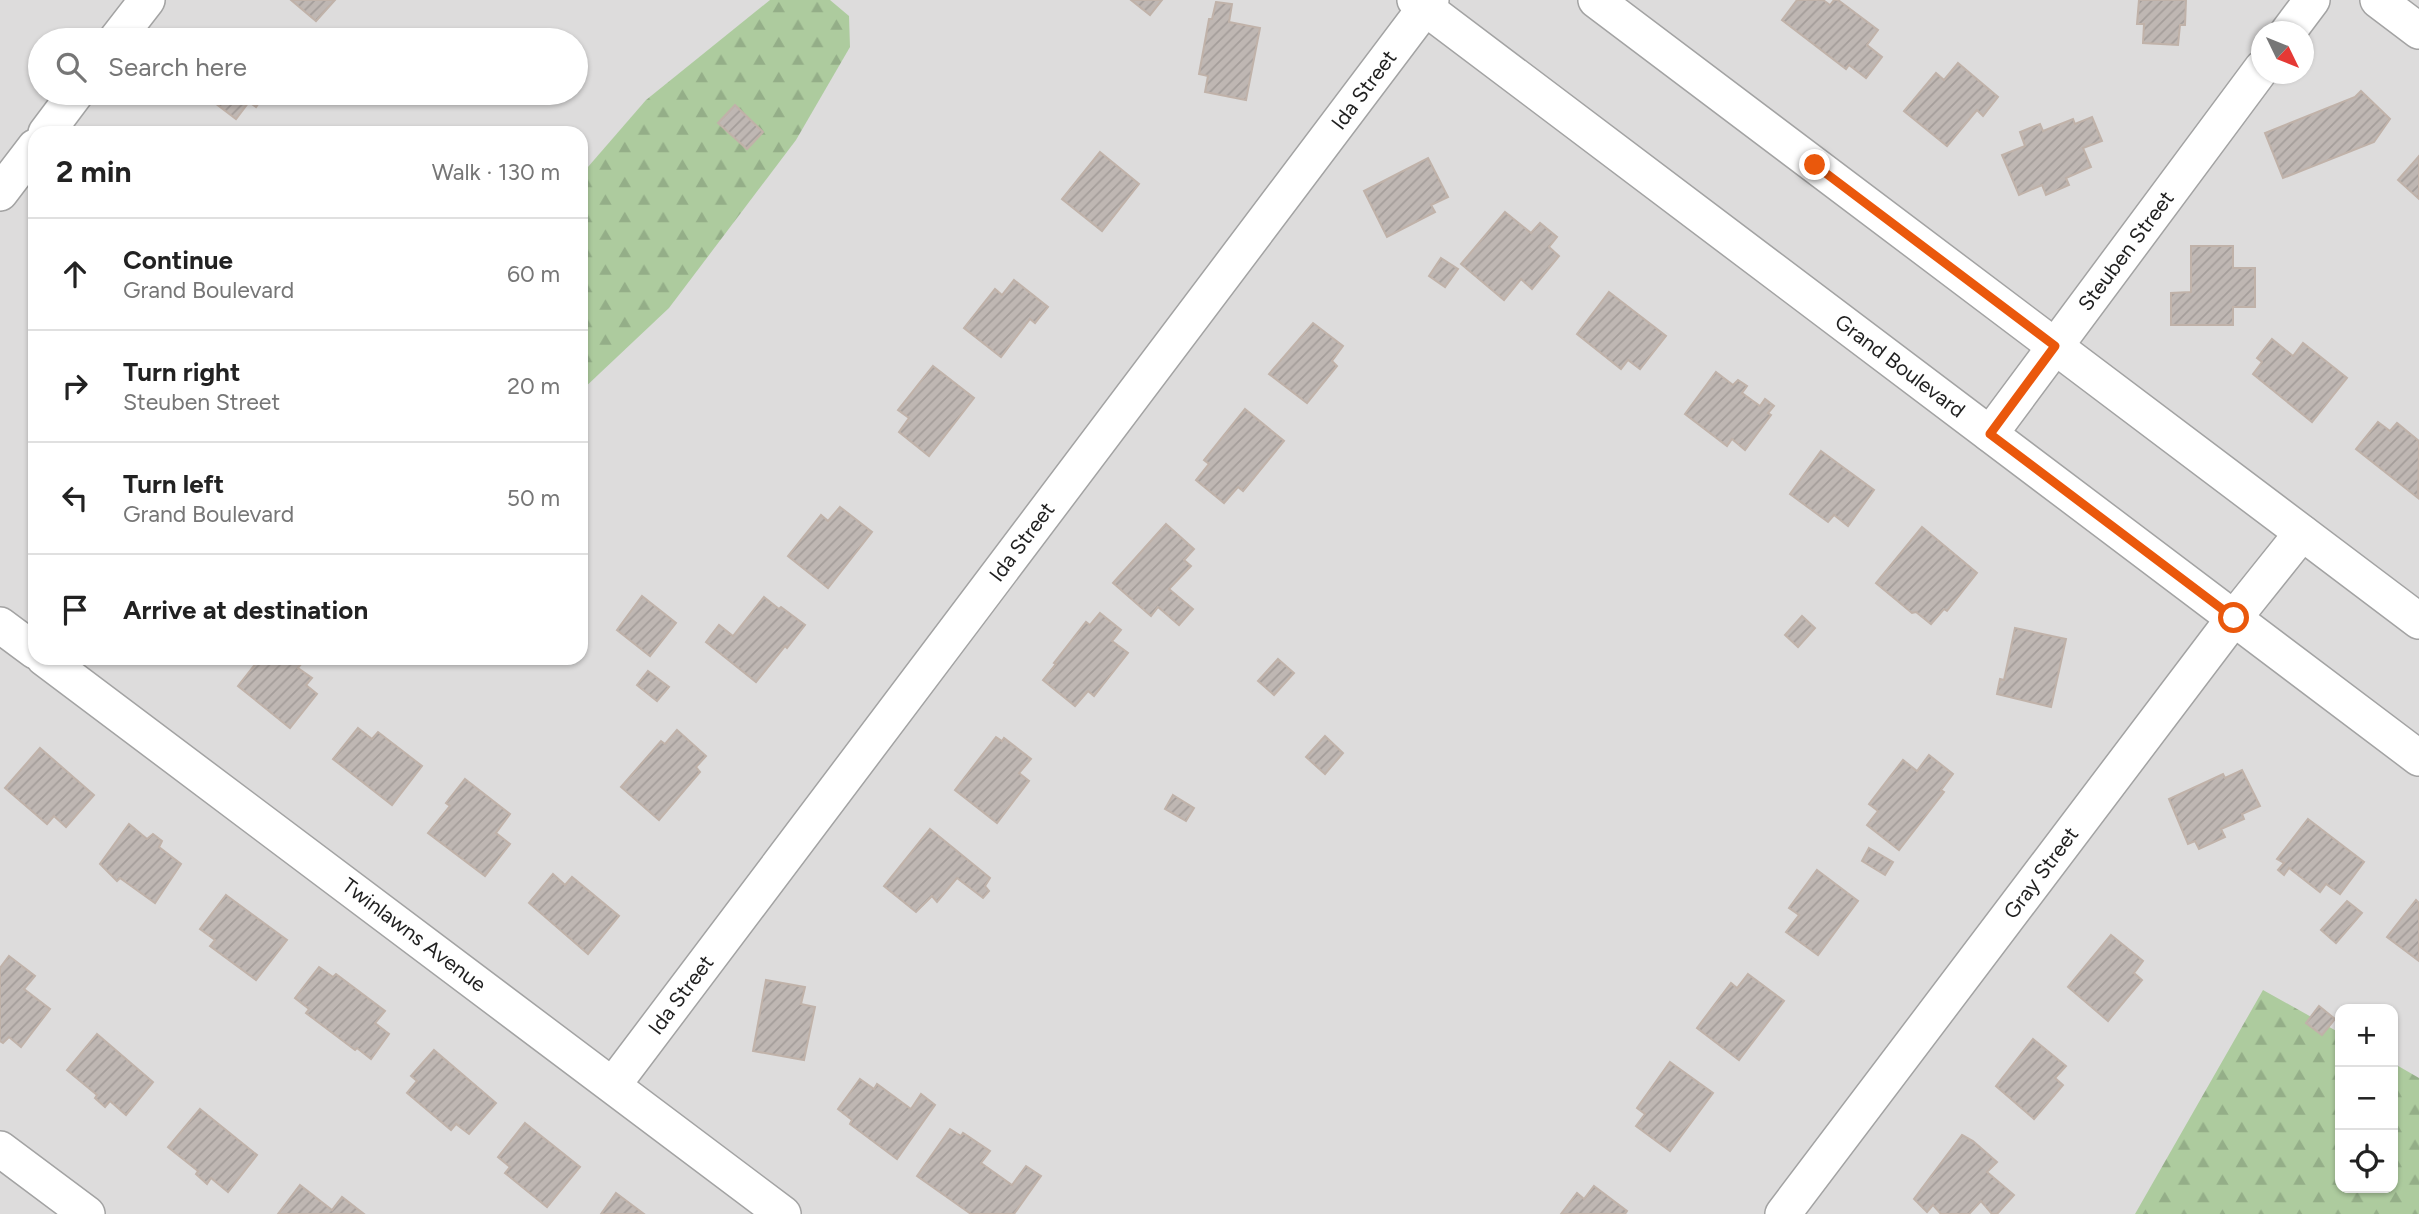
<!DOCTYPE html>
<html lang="en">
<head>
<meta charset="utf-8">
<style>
  body { margin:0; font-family:Figtree,sans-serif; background:#f2f2f2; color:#222 }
  .controls { position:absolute; right:21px; bottom:21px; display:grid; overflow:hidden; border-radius:14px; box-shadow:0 2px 5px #0004 }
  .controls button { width:63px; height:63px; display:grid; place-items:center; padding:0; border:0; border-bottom:2px solid #e0e0e0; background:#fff; color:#222; font:35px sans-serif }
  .compass { position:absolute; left:2251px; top:21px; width:63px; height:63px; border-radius:50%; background:#fff; box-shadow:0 2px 5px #0004; rotate:133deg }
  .stop { position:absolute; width:21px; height:21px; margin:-16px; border:5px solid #ea580c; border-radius:50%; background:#fff }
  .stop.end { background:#ea580c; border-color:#fff; box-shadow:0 2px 7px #0008 }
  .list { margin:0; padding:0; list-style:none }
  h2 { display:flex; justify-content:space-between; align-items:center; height:91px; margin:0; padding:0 28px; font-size:30px }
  h2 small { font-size:23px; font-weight:400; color:#767676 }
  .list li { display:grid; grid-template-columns:46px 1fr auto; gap:21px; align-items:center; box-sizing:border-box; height:112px; padding:0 28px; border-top:2px solid #e0e0e0 }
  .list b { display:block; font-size:26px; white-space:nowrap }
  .list p { margin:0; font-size:23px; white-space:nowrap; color:#767676 }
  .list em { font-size:23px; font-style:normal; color:#767676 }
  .icon { flex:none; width:38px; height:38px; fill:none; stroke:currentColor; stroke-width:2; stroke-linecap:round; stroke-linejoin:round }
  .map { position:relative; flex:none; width:2419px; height:1214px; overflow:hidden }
  .search { position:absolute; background:#fff; box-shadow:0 2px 5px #0004; left:28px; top:28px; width:560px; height:77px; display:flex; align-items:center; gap:18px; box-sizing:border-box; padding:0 24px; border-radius:38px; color:#767676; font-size:26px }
  .panel { position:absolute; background:#fff; box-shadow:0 2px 5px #0004; left:28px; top:126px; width:560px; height:539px; border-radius:21px }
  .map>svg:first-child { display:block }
  .residential { fill:#dddcdc; fill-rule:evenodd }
  .forest { fill:url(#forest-firs) }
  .building { fill:url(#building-hatch); stroke:#c0b2a9; stroke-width:2 }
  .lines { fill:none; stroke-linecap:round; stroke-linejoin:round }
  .street-casing { stroke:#a3a3a3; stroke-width:38 }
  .street { stroke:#fff; stroke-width:35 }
  .route { stroke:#ea580c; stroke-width:9 }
  .labels { text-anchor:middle; stroke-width:5; stroke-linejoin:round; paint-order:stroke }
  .street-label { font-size:21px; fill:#1f1f1f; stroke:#fff }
</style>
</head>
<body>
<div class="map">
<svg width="2419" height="1214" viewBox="0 0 2419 1214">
  <defs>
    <pattern id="forest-firs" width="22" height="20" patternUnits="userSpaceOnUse" patternTransform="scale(1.75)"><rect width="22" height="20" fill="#adcb9e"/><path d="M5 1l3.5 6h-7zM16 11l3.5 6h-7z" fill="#94ae88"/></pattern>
    <pattern id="building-hatch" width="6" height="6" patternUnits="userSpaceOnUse" patternTransform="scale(1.75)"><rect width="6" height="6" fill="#bfb7b3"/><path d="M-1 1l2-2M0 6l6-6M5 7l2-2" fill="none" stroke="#a49d9a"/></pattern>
  </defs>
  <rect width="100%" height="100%" fill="#efebe6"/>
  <!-- residential -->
  <path class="residential" d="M0,0h2419v1214h-2419zM2262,32h42v42h-42zM40,40h536v53h-536zM35,133h546v525h-546zM2340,1009h53v179h-53z"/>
  <!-- forest -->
  <g class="forest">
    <path d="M770,0h60l19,16 1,31 -54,93 -127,168 -88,83v-216l65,-75z"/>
    <path d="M2263,990l77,43v155h53v-125l26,15v136h-284z"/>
  </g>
  <!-- building -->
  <g class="building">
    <path d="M291,0h44l-19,21z"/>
    <path d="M1131,0h31l-12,15z"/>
    <path d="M1797,0h26l7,5 4,-5h4l40,30 -11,15 15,12 -16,21 -17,-13 -3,4 -64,-49z"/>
    <path d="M2139,0h47l-1,25h-5l-2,20 -35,-2 1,-19h-7z"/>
    <path d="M1216,2l16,2 -3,18 31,6 -14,72 -41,-8 3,-16 -9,-2 10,-55h3z"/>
    <path d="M1958,63l40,34 -15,19 -6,-6 -30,36 -43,-35 32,-38 8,7z"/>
    <path d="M2361,91l29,28 -16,23 -91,36 -18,-45 90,-36z"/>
    <path d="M204,93h62l-10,14 -7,-5 -13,17 -33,-25z"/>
    <path d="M735,105l28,27 -16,17 -29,-26z"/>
    <path d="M2092,117l10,24 -19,7 8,19 -25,11 3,7 -23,10 -4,-10 -23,10 -17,-40 23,-9 -5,-14 20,-8 3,7 30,-12 2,5z"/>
    <path d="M1100,152l39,32 -37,47 -40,-32z"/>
    <path d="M2419,156v43l-21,-19z"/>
    <path d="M1428,158l20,39 -17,8 4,7 -48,25 -23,-46z"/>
    <path d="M1505,212l26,21 9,-10 17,14 -8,10 10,9 -27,33 -11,-10 -17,21 -43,-36z"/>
    <path d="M2191,246h42v22h22v39h-22v18h-62v-32l20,-1z"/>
    <path d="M1441,258l17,11 -13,18 -16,-11z"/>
    <path d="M1014,280l34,27 -13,16 -5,-4 -29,38 -37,-29 31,-39 7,6z"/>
    <path d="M1609,292l57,44 -26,33 -12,-9 -7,9 -44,-35z"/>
    <path d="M1313,323l30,23 -11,15 5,5 -30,37 -38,-29z"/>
    <path d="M2272,339l21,17 10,-13 44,35 -35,44 -59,-48 9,-12 -5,-4z"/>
    <path d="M933,366l41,32 -45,58 -30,-24 10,-14 -11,-8z"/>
    <path d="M1716,372l17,13 5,-5 9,6 -5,7 18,13 5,-7 9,7 -6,7 3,2 -26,35 -13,-11 -5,7 -42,-32z"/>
    <path d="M1245,409l39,32 -41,50 -5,-4 -14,16 -28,-23 13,-16 -5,-4z"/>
    <path d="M2378,422l12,9 7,-8 22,18 -1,57 -62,-49z"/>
    <path d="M1821,451l53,39 -26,36 -14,-11 -6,7 -38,-28z"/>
    <path d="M840,507l32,25 -44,56 -40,-32 33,-41 7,6z"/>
    <path d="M1166,524l28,25 -10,11 7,6 -22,23 24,20 -14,16 -21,-18 -7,9 -38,-33z"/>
    <path d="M1922,527l55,46 -30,38 -3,-2 -13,15 -15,-12 -4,1 -36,-30z"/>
    <path d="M642,596l34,27 -26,33 -33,-26z"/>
    <path d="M764,597l15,12 2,-2 24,18 -18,23 -2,-2 -29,36 -50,-40 13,-17 14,11z"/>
    <path d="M1100,613l21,17 -9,11 16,12 -34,43 -6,-5 -13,15 -32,-26 13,-16 -2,-1 32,-41 4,3z"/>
    <path d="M1802,616l13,12 -17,19 -13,-12z"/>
    <path d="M2015,628l51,11 -15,68 -54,-13 3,-15 4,1z"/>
    <path d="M260,658h46l-8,10 14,10 -6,7 11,9 -27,34 -52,-42z"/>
    <path d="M1278,659l16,14 -20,22 -16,-14z"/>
    <path d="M648,671l21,16 -12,14 -20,-16z"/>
    <path d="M358,728l14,11 6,-7 44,34 -30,39 -59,-46z"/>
    <path d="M677,730l29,26 -10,11 4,5 -41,48 -38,-33 40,-46 4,3z"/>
    <path d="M1325,736l18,17 -18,21 -19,-17z"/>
    <path d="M996,737l6,4 2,-3 27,21 -12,14 10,8 -32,42 -42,-33z"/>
    <path d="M40,748l54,47 -28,32 -12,-11 -7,8 -42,-36z"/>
    <path d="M1929,755l24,19 -12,16 3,2 -45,58 -32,-25 11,-14 -9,-7 34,-44 14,11z"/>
    <path d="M2242,770l18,36 -18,8 2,5 -23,10 4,8 -26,12 -4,-8 -7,3 -19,-45 54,-25 2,4z"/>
    <path d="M465,779l45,35 -14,19 14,11 -25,32 -57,-43 22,-27 -4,-3z"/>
    <path d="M1173,795l21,13 -8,13 -21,-12z"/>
    <path d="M2308,819l56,43 -24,32 -14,-10 -6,8 -31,-24 -5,7 -6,-5 6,-7 -7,-4z"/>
    <path d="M129,824l18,15 6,-5 9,7 -3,6 22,17 -26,39 -35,-25 -3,3 -17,-17z"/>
    <path d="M930,829l60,49 -5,8 4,5 -6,7 -26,-20 -20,24 -5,-6 -16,16 -32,-26z"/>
    <path d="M1869,848l24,14 -8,13 -23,-14z"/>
    <path d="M1817,870l41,31 -40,54 -32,-23 13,-17 -10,-7z"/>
    <path d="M553,874l12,11 7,-8 47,39 -31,38 -59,-51z"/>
    <path d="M226,895l61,45 -31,40 -46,-34 5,-6 -15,-11z"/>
    <path d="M2416,900l3,3v58l-32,-24z"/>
    <path d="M2347,901l15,12 -26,30 -15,-13z"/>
    <path d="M2111,935l32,26 -9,12 8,7 -34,41 -40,-34z"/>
    <path d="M9,956l26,20 -11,13 26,20 -29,38 -12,-10 -6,6 -3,-2v-73z"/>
    <path d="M319,967l14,10 3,-3 49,37 -10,12 14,11 -18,25 -14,-11 -2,2 -49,-37 3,-4 -14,-11z"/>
    <path d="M1748,974l36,27 -45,59 -42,-32 34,-45 6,5z"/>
    <path d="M766,980l39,7 -4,17 14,3 -11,53 -51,-9z"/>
    <path d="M2319,1006l16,13 -13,16 -16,-12z"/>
    <path d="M97,1034l56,48 -27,33 -16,-14 -5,6 -10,-9 2,-3 -30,-25z"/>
    <path d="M2033,1039l33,27 -11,12 8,7 -29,34 -38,-33z"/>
    <path d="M434,1050l62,53 -27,31 -13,-10 -5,6 -44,-37 10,-12 -6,-5z"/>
    <path d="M1670,1062l43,31 -43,58 -34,-25 9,-12 -8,-6z"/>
    <path d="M860,1079l14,10 3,-5 34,25 10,-15 14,11 -38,54 -47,-35 2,-4 -14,-11z"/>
    <path d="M200,1109l57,46 -29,37 -17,-14 -4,6 -11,-10 2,-3 -30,-24z"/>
    <path d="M525,1123l55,44 -33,40 -42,-34 5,-6 -12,-10z"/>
    <path d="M950,1129l11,7 2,-3 27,18 -9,12 31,22 14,-19 15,10 -27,38h-43l-54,-38z"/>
    <path d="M1962,1135l11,6 24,21 -10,10 27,23 -17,19h-5l-11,-13 -12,13h-28l-8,-9 -6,7 -13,-13z"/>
    <path d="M300,1185l32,25 10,-13 22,17h-86z"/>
    <path d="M1594,1186l33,25 -2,3h-64l16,-21 7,6z"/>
    <path d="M616,1193l28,21h-43z"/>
  </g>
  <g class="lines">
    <defs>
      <g id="street">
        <path d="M1415,0l1004,758"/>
        <path d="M1596,0l823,621"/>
        <path d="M2378,0l41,31"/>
        <path d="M2288,32l24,-32"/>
        <path d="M116,40l31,-40"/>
        <path d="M46,133l30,-40"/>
        <path d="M0,193l35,-46"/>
        <path d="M1990,434l272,-366"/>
        <path d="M0,625l35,26"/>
        <path d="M44,658l739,556"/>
        <path d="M613,1085l818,-1085"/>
        <path d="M0,1149l87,65"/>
        <path d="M1783,1214l451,-596 68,-85"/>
      </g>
    </defs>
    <!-- street casing -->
    <use href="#street" class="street-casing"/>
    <!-- street -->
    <use href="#street" class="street"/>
  </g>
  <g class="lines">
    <!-- route -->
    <path class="route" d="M1815,165l240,181 -65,88 244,184"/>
  </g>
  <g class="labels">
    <!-- street labels -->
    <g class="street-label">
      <text transform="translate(1364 90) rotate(-53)" y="7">Ida Street</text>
      <text transform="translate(2126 251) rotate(-53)" y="7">Steuben Street</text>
      <text transform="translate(1900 366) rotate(37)" y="7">Grand Boulevard</text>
      <text transform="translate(1022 542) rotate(-53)" y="7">Ida Street</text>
      <text transform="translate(2041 873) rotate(-53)" y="7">Gray Street</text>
      <text transform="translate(414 935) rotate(37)" y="7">Twinlawns Avenue</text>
      <text transform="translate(681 995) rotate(-53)" y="7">Ida Street</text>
    </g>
  </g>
</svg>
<div class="controls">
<button>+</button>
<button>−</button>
<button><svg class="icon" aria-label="locate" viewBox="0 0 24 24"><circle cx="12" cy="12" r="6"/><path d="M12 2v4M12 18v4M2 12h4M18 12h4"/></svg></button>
</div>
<svg class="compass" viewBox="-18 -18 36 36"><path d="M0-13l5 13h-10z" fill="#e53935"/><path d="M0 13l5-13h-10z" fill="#767676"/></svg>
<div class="stop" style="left:2234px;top:618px"></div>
<div class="stop end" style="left:1815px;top:165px"></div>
<div class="search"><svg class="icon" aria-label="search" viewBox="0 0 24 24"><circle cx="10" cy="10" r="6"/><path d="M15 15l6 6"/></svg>Search here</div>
<section class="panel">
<h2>2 min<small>Walk · 130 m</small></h2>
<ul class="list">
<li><svg class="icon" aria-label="ahead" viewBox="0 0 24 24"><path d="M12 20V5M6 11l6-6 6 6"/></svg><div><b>Continue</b><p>Grand Boulevard</p></div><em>60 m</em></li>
<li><svg class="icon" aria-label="right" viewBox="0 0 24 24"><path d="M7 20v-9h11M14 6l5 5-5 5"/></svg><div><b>Turn right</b><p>Steuben Street</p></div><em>20 m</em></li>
<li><svg class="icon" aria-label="left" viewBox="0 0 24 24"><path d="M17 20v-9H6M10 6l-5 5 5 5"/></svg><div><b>Turn left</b><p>Grand Boulevard</p></div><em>50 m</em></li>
<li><svg class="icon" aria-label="arrive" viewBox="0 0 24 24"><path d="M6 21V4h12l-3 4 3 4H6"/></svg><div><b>Arrive at destination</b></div></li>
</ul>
</section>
</div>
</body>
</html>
